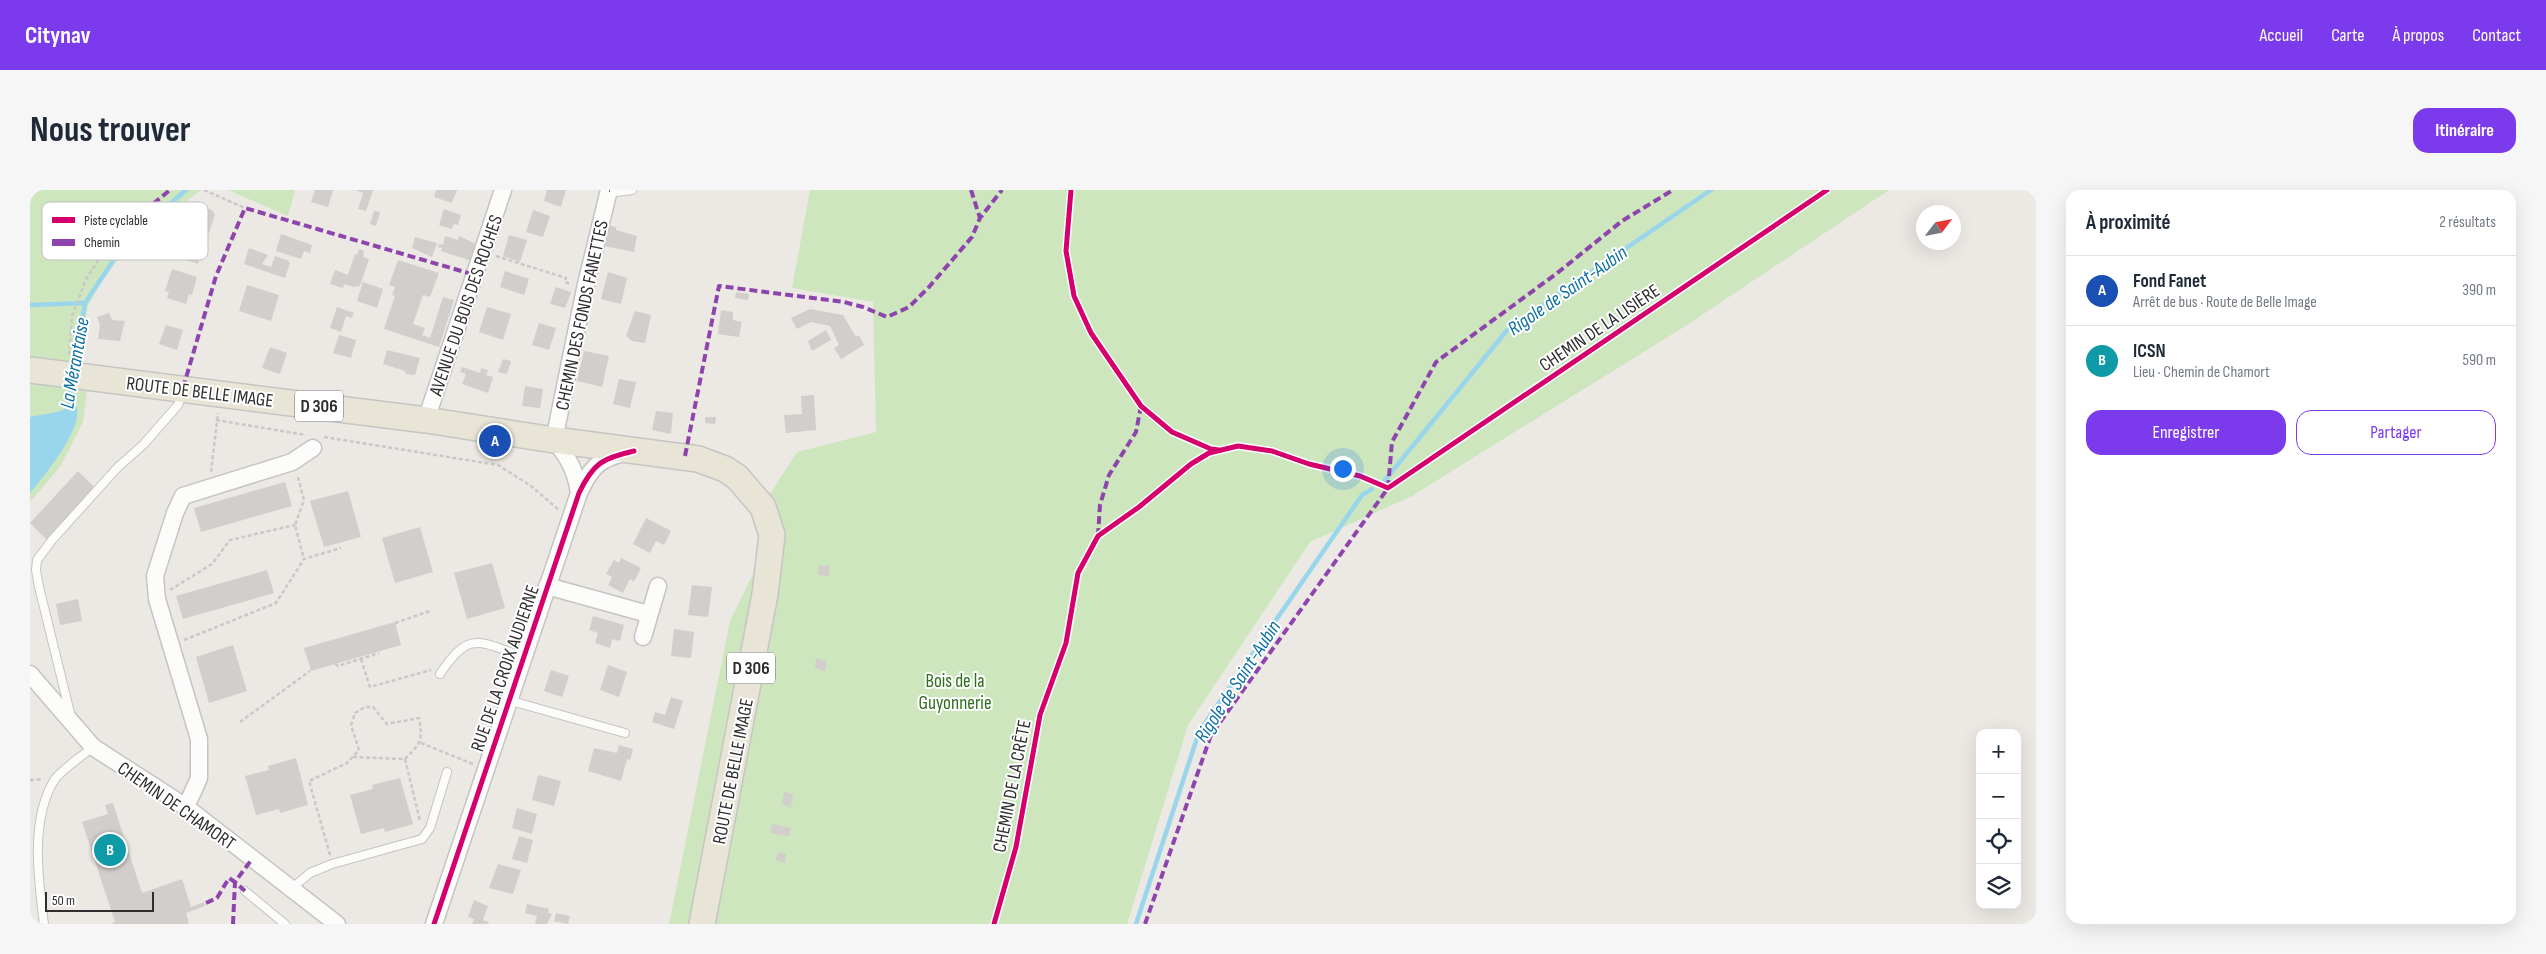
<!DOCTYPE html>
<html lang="fr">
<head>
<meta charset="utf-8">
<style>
  body { margin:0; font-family:"Sofia Sans Condensed",sans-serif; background:#f6f6f7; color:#1f2937 }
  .controls { position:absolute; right:15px; bottom:15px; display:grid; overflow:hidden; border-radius:10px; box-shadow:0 5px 20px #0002 }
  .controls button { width:45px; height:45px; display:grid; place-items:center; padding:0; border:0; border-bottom:1px solid #e0e1e3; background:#fff; color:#1f2937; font:25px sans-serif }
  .compass { position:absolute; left:1886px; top:15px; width:45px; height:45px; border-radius:50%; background:#fff; box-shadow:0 5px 20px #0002; rotate:58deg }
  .scale { position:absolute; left:15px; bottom:12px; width:109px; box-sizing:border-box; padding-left:5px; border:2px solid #2e2e2e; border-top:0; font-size:14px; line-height:18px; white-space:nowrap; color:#2e2e2e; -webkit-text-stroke:4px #fff; paint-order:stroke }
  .you { position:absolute; left:1312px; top:278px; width:18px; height:18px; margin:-12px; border:4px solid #fff; border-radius:50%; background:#1a73e8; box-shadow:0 0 0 8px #1a73e833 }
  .badge { display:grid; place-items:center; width:32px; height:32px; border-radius:50%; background:#7c3aed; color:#fff; font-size:16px; font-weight:700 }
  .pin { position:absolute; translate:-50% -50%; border:2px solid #fff; box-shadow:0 1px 5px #0006 }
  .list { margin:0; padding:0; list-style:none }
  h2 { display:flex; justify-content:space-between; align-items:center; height:65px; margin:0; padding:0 20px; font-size:21px }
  h2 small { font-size:16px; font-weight:400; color:#747a83 }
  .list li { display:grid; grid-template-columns:32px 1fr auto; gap:15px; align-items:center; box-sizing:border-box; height:70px; padding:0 20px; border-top:1px solid #e0e1e3 }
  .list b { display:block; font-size:19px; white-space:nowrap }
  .list p { margin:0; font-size:16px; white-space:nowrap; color:#747a83 }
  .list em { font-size:16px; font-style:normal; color:#747a83 }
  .actions { display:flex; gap:10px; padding:15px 20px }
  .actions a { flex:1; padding:11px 0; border:1px solid #7c3aed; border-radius:15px; text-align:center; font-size:18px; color:#7c3aed }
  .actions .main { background:#7c3aed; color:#fff }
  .icon { flex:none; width:28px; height:28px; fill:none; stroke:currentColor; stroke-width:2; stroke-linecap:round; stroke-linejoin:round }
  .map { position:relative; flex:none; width:2006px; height:734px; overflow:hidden; border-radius:15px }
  header { display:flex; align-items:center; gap:30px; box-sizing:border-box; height:70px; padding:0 25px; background:#7c3aed; color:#fff }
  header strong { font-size:24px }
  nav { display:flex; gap:28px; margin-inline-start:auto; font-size:18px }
  .intro { display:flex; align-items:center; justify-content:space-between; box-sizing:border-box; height:120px; padding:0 30px }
  h1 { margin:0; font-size:35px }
  .button { padding:12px 22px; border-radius:15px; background:#7c3aed; color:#fff; font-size:18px; font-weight:700 }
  main { display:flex; gap:30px; padding:0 30px }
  aside { flex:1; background:#fff; border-radius:15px; box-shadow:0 5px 20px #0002 }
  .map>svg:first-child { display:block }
  .green { fill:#cee6be }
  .water { fill:#99d6ec }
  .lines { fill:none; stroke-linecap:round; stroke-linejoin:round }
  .stream { stroke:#99d6ec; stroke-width:4.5 }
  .building { fill:#d1cecb }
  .lane-casing { stroke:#c5c4c5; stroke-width:10 }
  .street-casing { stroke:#c5c4c5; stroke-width:19 }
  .primary-casing { stroke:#c6c5c4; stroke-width:28 }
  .path { stroke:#c9c9c8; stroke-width:2.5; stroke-dasharray:4 2.5; stroke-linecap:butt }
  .lane { stroke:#fcfcfb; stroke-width:8 }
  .street { stroke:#fcfcfb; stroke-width:16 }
  .primary { stroke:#e8e4d6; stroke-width:25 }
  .quiet { stroke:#8e44ad; stroke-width:4; stroke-dasharray:8 4; stroke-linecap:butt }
  .cycleway-casing { stroke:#fff; stroke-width:8 }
  .cycleway { stroke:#d6006c; stroke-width:5 }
  .labels { text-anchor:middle; stroke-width:4; stroke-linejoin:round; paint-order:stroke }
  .shield { fill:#fff; stroke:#6d6d6d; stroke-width:1 }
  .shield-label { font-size:18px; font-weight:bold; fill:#2e2e2e }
  .street-label { font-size:19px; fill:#2e2e2e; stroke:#fff }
  .park-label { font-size:19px; fill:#2c6e1b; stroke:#fff }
  .water-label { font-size:20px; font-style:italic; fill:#0d6fa3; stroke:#fff }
  .key { fill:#fff; stroke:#c0c0c0; stroke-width:1 }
  .key-label { font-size:14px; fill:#2e2e2e }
</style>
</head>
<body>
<header>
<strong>Citynav</strong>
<nav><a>Accueil</a><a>Carte</a><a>À propos</a><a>Contact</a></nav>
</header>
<div class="intro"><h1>Nous trouver</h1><a class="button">Itinéraire</a></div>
<main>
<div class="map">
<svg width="2006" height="734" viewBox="0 0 2006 734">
  <rect width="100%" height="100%" fill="#ece8e4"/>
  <!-- green -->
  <g class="green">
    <path d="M0,0h171l-74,56 -27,38 -12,22 -10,62 -48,-8z"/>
    <path d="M198,0h67l-7,26z"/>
    <path d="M780,0h1079l-202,135 -275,171 -102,46 -122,183 -61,199h-458l61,-303 48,-98 -8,-29 27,-42 79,-20 -3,-130 -81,-14z"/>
    <path d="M0,193l57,7 -4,32 -23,45 -30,35z"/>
  </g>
  <!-- water -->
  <path class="water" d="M42,214l4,1c9,23 -32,71 -46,88v-76l31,-6z"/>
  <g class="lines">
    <!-- stream -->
    <g class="stream">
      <path d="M0,115l55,-2"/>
      <path d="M44,178l11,-65 40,-60 61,-53"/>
      <path d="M37,222l5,-29"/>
      <path d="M1355,290l123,-151 203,-139"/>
      <path d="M1106,734l63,-192 163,-237 10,-6"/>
    </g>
  </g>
  <!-- building -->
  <g class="building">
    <path d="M285,0h18l-5,17 -17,-5z"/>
    <path d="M326,0h17l-7,21 -8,-2 5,-16z"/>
    <path d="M406,0h21l-5,13 -18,-6z"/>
    <path d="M517,0h19l-5,17 -17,-6z"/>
    <path d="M172,16l10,4 3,5 -6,18 -21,-7 9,-17z"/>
    <path d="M414,19l17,6 -3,10 -4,-1 -2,5 -13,-4z"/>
    <path d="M503,20l17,6 -7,21 -17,-5z"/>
    <path d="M344,21l6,1 -4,14 -6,-2z"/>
    <path d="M573,34l13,3v3l21,6 -3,16 -35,-7z"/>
    <path d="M251,44l31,11 -2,8 -6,-2 -3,8 -25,-8z"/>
    <path d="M479,45l18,5 -7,22 -17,-6z"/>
    <path d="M415,46l13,4 1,-4 17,8 -5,17 -30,-10 1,-3 -4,-1 1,-3 4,1z"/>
    <path d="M157,47l18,6 -7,21 -24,-8 3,-9 6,2z"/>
    <path d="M385,47l22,6 -5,14 -20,-9z"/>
    <path d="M219,58l19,7 -6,9 9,3 4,-11 12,4 3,3 -5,15 -41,-14z"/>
    <path d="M329,59l5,2 -1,6 6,2 -9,27 -6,1 -10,-3 -1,4 -13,-4 5,-14 13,5 7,-21 2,1z"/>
    <path d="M368,70l41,13 -9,24 -7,-2 -10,29 12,4 -3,7 8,3 13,-41 11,3 -15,47 -55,-18 11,-33 -3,-1 3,-8 -6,-2z"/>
    <path d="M142,79l25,8 -5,18 -3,-1 -3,10 -19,-6 2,-6 -4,-1z"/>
    <path d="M475,81l24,8 -5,16 -24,-8z"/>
    <path d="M578,82l19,6 -6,26 -20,-5z"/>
    <path d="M333,92l20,7 -6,19 -20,-7z"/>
    <path d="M217,95l32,10 -8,26 -32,-10z"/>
    <path d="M526,97l15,5 -6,16 -15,-4z"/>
    <path d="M706,102l13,2 -1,6 -13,-2z"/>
    <path d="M307,117l17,6 -2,5 -6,-2 -5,16 -11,-4z"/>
    <path d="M457,117l24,7 -8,26 -24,-8z"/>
    <path d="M780,119l33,6 13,22 3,-2 5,10 -23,14 -7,-11 5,-3 -9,-19 -19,-4 -14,7 -6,-11z"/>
    <path d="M691,120l12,2v8l9,2 -3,15 -21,-3z"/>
    <path d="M605,121l16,4 -6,28 -13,-2 -6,-5z"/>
    <path d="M79,123l3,7 13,1 -5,20 -22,-2 2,-14 -3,-8z"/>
    <path d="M509,133l17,5 -7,22 -17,-5z"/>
    <path d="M136,135l17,5 -6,20 -18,-6z"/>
    <path d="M796,140l5,10 -19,11 -4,-10z"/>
    <path d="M309,145l17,5 -5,18 -18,-5z"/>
    <path d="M240,157l17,6 -7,21 -18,-6z"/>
    <path d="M357,160l33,8 -5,17 -9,-1 -1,-3 -22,-7z"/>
    <path d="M554,161l25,5 -7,31 -25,-6z"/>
    <path d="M473,169l8,2 -4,13 -9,-2z"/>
    <path d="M432,177l18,6 1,-5 7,2 -2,5 7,2 -5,16 -26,-9 4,-10 -6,-2z"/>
    <path d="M589,189l17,3 -6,26 -17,-4z"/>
    <path d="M495,196l18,3 -3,19 -18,-2z"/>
    <path d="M784,205l2,35 -30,3 -2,-18 18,-1 -1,-18z"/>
    <path d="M626,221l17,2 -2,21 -19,-4z"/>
    <path d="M675,227h11l-1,7 -10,-1z"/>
    <path d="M48,281l17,17 -48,52 -17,-17z"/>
    <path d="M255,292l7,24 -91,26 -7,-24z"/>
    <path d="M318,301l13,46 -37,10 -14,-46z"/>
    <path d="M616,328l25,13 -7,14 -8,-4 -6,12 -17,-9z"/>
    <path d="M390,337l13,45 -38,11 -13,-45z"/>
    <path d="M591,368l20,10 -7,14 -4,-3 -7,14 -15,-8 4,-8 -6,-3 8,-14 5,3z"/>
    <path d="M462,373l13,45 -38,11 -13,-46z"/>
    <path d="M789,375l11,1 -1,10 -11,-1z"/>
    <path d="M237,380l7,23 -91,26 -7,-23z"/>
    <path d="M662,395l20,2 -4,30 -20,-2z"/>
    <path d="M48,409l4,22 -22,4 -4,-21z"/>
    <path d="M563,426l31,9 -4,16 -8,-2 -2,9 -15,-5 3,-10 -9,-3z"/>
    <path d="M365,432l6,23 -90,26 -7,-23z"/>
    <path d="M644,439l20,3 -3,26 -20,-2z"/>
    <path d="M203,455l14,46 -38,12 -13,-46z"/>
    <path d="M786,468l11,3 -2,10 -10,-3z"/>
    <path d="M578,475l19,7 -8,25 -19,-7z"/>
    <path d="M521,480l18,6 -7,21 -18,-6z"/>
    <path d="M641,507l12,4 -9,28 -22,-7 3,-10 10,3z"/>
    <path d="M589,555l14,4 -3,11 -3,-1 -6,22 -33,-10 6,-23 23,5z"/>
    <path d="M266,568l12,47 -28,8 -1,-4 -23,6 -11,-39 24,-6 -1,-4z"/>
    <path d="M508,585l23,6 -7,25 -22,-6z"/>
    <path d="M370,588l13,46 -28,8 -1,-4 -23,6 -11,-39 23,-6 -1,-4z"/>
    <path d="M754,602l9,2 -2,14 -9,-4z"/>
    <path d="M83,613l29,90 40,-14 9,28 13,-5 1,4 -19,7 3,11h-78l4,-2 -33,-100 26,-8 -3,-9z"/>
    <path d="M487,618l20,6 -5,20 -20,-6z"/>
    <path d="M742,634l19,4 -2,8 -19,-3z"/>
    <path d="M489,646l14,4 -6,23 -15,-4z"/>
    <path d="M748,662l8,2 -1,9 -9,-3z"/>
    <path d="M468,674l23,6 -8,24 -24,-6z"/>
    <path d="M444,710l14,6 -5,14 6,2 -1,2h-16l2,-5 -6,-2z"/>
    <path d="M497,714l22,5 -1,4 4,1 -5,10h-12l2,-8 -12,-3z"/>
    <path d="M526,723l14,3 -2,8 -14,-3z"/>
  </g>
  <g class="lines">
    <defs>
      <g id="lane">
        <path d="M578,3l24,-3"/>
        <path d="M410,484c30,-45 39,-32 84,-17"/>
        <path d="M478,510l117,33"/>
        <path d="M41,527l-32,-130 -3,-17 1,-10 15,-20 66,-73 25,-22 35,-40 4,-12"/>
        <path d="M261,699l19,-16 22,-9 90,-25 8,-11 17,-56"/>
        <path d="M215,701l40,33"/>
        <path d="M14,734c-6,-46 -14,-106 11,-145 10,-12 26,-22 38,-32"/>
      </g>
      <g id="street">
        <path d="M396,230l77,-230"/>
        <path d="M549,303c-3,-22 -11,-36 -25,-53l32,-156 23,-94"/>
        <path d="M517,396l101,28"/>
        <path d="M613,447l15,-51"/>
        <path d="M0,484l63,73 93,60 151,117"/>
        <path d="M156,617l13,-29v-39l-42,-140 -2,-23 20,-63 8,-17 109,-34 21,-14"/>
        <path d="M404,734l145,-431c11,-24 19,-34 45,-40"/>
      </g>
      <path id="primary" d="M0,180l396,50 128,20 144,19 27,10 12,8 26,30 9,28 -7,59 -63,330"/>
    </defs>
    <!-- lane casing -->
    <use href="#lane" class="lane-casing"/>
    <!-- street casing -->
    <use href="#street" class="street-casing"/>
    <!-- primary casing -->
    <use href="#primary" class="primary-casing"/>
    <!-- path -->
    <g class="path">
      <path d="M174,0l41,18"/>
      <path d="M1041,0l-5,61 8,45 17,37 50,73 31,26 46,18"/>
      <path d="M466,66l70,22 -1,4 5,2"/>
      <path d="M39,165l3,-39 14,-37 30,-45"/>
      <path d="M186,230l90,15"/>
      <path d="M294,247l174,28 33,21 28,24"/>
      <path d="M181,282l7,-59"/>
      <path d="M268,287l6,23 -9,25 9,34"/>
      <path d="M140,400l42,-26 18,-24 65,-15"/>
      <path d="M365,433l35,-12"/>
      <path d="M154,450l92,-37 28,-44 37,-11"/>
      <path d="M331,469l9,28 61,-17"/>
      <path d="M305,474l3,2 41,-13"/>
      <path d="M210,532l70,-51"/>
      <path d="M391,553l52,21"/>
      <path d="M323,567l52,2 15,62"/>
      <path d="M0,590l13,-1"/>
      <path d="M300,665l-21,-74 38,-18 12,-13 -8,-25 4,-12 10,-6h8l14,17 32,-6c4,23 2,25 -14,41"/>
      <path d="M964,734l22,-77 24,-132 26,-72 12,-70 20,-37 41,-29 52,-43 18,-11 29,-7 34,5 37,13 51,12 28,12 439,-298"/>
    </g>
    <!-- lane -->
    <use href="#lane" class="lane"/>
    <!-- street -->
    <use href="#street" class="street"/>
    <!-- primary -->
    <use href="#primary" class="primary"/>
    <!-- quiet -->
    <g class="quiet">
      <path d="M579,0h1"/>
      <path d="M941,0l9,28"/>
      <path d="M86,44l54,-44"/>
      <path d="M153,198l33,-112 29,-68 230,67"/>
      <path d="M655,266l34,-170 125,16 19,5 24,10 22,-10 20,-20 43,-50 8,-19 22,-28"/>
      <path d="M1068,346l2,-31 9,-30 27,-43 5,-26"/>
      <path d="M176,713l11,-5 12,-20 6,4 17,-23"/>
      <path d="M203,734l2,-42 10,9"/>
      <path d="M1115,734l66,-189 177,-247 4,-46 44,-80 120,-88 66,-53 51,-31"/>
    </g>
    <defs>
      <g id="cycleway">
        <path d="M1041,0l-5,61 8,45 17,37 50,73 31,26 39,17 8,1"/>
        <path d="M404,734l145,-431c14,-30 24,-35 55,-42"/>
        <path d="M964,734l22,-77 24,-132 26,-72 12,-70 20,-37 41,-29 52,-43 18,-11 29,-7 34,5 37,13 51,12 28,12 439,-298"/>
      </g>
    </defs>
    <!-- cycleway casing -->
    <use href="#cycleway" class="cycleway-casing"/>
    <!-- cycleway -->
    <use href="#cycleway" class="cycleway"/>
  </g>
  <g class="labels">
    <!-- shield labels -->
    <g class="shield">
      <rect x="265" y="200.5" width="48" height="31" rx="4"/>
      <rect x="697" y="462.5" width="48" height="31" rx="4"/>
    </g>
    <g class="shield-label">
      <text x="289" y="222">D 306</text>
      <text x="721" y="484">D 306</text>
    </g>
    <!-- street labels -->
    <g class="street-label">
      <text transform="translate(435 115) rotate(-71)" y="7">AVENUE DU BOIS DES ROCHES</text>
      <text transform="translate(551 125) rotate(-78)" y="7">CHEMIN DES FONDS FANETTES</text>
      <text transform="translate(1569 137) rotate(-34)" y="7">CHEMIN DE LA LISIÈRE</text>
      <text transform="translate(170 201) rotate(7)" y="7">ROUTE DE BELLE IMAGE</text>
      <text transform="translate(474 478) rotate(-71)" y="7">RUE DE LA CROIX AUDIERNE</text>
      <text transform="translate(702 581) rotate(-79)" y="7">ROUTE DE BELLE IMAGE</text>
      <text transform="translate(981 596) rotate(-79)" y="7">CHEMIN DE LA CRÊTE</text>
      <text transform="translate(147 615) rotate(35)" y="7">CHEMIN DE CHAMORT</text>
    </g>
    <!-- park labels -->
    <g class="park-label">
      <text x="925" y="497">Bois de la<tspan x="925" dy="22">Guyonnerie</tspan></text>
    </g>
    <!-- water labels -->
    <g class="water-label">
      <text transform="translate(1537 100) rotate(-35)" y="7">Rigole de Saint-Aubin</text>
      <text transform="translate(44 173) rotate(-80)" y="7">La Mérantaise</text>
      <text transform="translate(1207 491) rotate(-57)" y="7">Rigole de Saint-Aubin</text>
    </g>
  </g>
  <!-- legend -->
  <rect x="12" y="12" width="166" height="58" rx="8" class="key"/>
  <rect x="22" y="27" width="23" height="6" fill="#d6006c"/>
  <rect x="22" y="49" width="23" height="7" fill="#8e44ad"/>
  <g class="key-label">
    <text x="54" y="35">Piste cyclable</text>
    <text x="54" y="57">Chemin</text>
  </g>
</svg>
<div class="controls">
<button>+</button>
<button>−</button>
<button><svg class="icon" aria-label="locate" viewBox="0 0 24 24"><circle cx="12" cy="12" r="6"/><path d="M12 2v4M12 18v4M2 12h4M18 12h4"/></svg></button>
<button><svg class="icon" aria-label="layers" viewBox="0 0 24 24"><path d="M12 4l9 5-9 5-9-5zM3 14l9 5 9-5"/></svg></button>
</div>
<svg class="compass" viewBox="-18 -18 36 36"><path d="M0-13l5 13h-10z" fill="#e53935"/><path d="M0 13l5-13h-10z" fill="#747a83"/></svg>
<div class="scale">50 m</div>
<div class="you"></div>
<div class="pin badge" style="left:465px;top:251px;background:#1a4fb4">A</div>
<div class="pin badge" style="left:80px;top:660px;background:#0f9aa8">B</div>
</div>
<aside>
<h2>À proximité<small>2 résultats</small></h2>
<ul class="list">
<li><span class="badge" style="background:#1a4fb4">A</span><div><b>Fond Fanet</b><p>Arrêt de bus · Route de Belle Image</p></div><em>390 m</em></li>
<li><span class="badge" style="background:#0f9aa8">B</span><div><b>ICSN</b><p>Lieu · Chemin de Chamort</p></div><em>590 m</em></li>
</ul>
<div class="actions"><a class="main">Enregistrer</a><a>Partager</a></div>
</aside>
</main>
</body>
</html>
